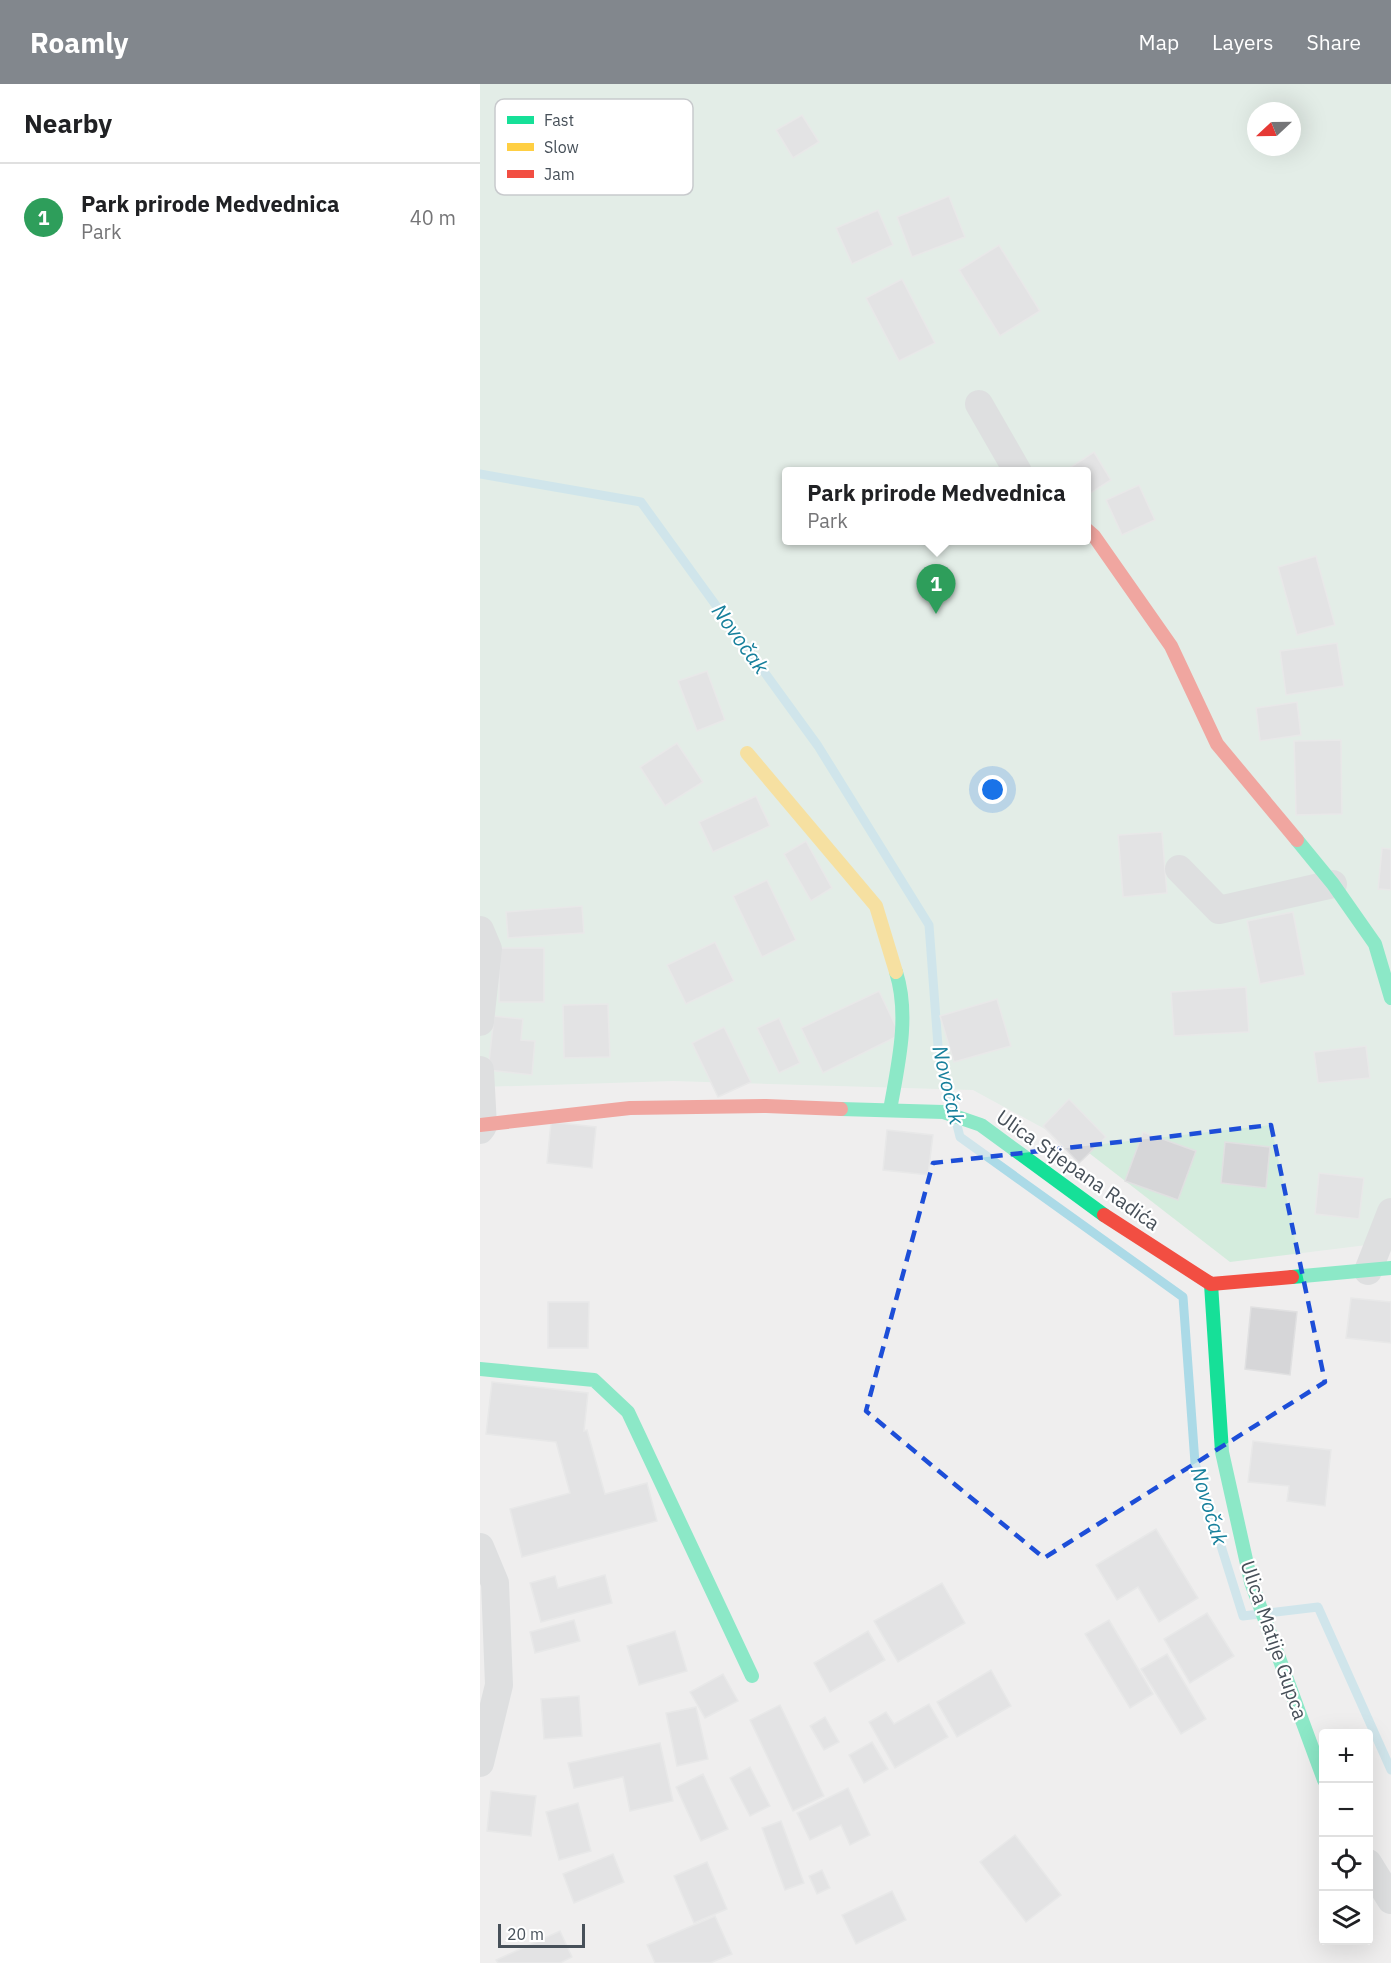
<!DOCTYPE html>
<html lang="en">
<head>
<meta charset="utf-8">
<style>
  body { margin:0; font-family:"IBM Plex Sans",sans-serif; background:#f2f2f2; color:#202124 }
  .controls { position:absolute; right:18px; bottom:18px; display:grid; overflow:hidden; border-radius:6px; box-shadow:0 6px 24px #0002 }
  .controls button { width:54px; height:54px; display:grid; place-items:center; padding:0; border:0; border-bottom:2px solid #e0e0e0; background:#fff; color:#202124; font:30px sans-serif }
  .compass { position:absolute; left:767px; top:18px; width:54px; height:54px; border-radius:50%; background:#fff; box-shadow:0 6px 24px #0002; rotate:248deg }
  .scale { position:absolute; left:18px; bottom:15px; width:87px; box-sizing:border-box; padding-left:6px; border:3px solid #475059; border-top:0; font-size:16px; line-height:21px; white-space:nowrap; color:#475059; -webkit-text-stroke:4px #fff; paint-order:stroke }
  .you { position:absolute; left:513px; top:706px; width:21px; height:21px; margin:-15px; border:4px solid #fff; border-radius:50%; background:#1a73e8; box-shadow:0 0 0 9px #1a73e833 }
  .badge { display:grid; place-items:center; width:39px; height:39px; border-radius:50%; background:#82878d; color:#fff; font-size:20px; font-weight:700 }
  .pin { position:absolute; translate:-50% -50px; filter:drop-shadow(0 2px 3px #0008) }
  .pin::after { content:''; position:absolute; top:32px; width:21px; height:18px; background:inherit; clip-path:polygon(0 0,100% 0,50% 100%) }
  .popup { position:absolute; left:302px; top:383px; width:309px; height:78px; box-sizing:border-box; display:grid; place-content:center; border-radius:6px; background:#fff; filter:drop-shadow(0 2px 4px #0005); font-size:20px; white-space:nowrap; color:#757577 }
  .popup b { font-size:22px; color:#202124 }
  .popup::after { content:''; position:absolute; left:50%; top:100%; margin-left:-12px; border:12px solid transparent; border-top-color:#fff }
  .list { margin:0; padding:0; list-style:none }
  h2 { display:flex; justify-content:space-between; align-items:center; height:78px; margin:0; padding:0 24px; font-size:26px }
  h2 small { font-size:20px; font-weight:400; color:#757577 }
  .list li { display:grid; grid-template-columns:39px 1fr auto; gap:18px; align-items:center; box-sizing:border-box; height:108px; padding:0 24px; border-top:2px solid #e0e0e0 }
  .list b { display:block; font-size:22px; white-space:nowrap }
  .list p { margin:0; font-size:20px; white-space:nowrap; color:#757577 }
  .list em { font-size:20px; font-style:normal; color:#757577 }
  .icon { flex:none; width:33px; height:33px; fill:none; stroke:currentColor; stroke-width:2; stroke-linecap:round; stroke-linejoin:round }
  .map { position:relative; flex:none; width:911px; height:1879px; overflow:hidden }
  header { display:flex; align-items:center; gap:36px; box-sizing:border-box; height:84px; padding:0 30px; background:#82878d; color:#fff }
  header strong { font-size:28px }
  nav { display:flex; gap:33px; margin-inline-start:auto; font-size:21px }
  main { display:flex }
  aside { flex:1; background:#fff }
  .map>svg:first-child { display:block }
  .green { fill:#d4ecdd; fill-rule:evenodd }
  .lines { fill:none; stroke-linecap:round; stroke-linejoin:round }
  .stream { stroke:#abdae7; stroke-width:9 }
  .building { fill:#d6d6d8; stroke:#e0e0e1; stroke-width:1.5 }
  .street { stroke:#cacdcf; stroke-width:28 }
  .fast { stroke:#16e098; stroke-width:14 }
  .slow { stroke:#ffcf43; stroke-width:14 }
  .jam { stroke:#f24e42; stroke-width:14 }
  .marked { fill:none; stroke:#1d4ed8; stroke-width:4.5; stroke-dasharray:12 8; stroke-linejoin:round }
  .labels { text-anchor:middle; stroke-width:4.5; stroke-linejoin:round; paint-order:stroke }
  .street-label { font-size:20px; fill:#475059; stroke:#fff }
  .water-label { font-size:21px; font-style:italic; fill:#17809c; stroke:#fff }
  .key { fill:#fff; stroke:#c8cacd; stroke-width:1.5 }
  .key-label { font-size:16px; fill:#475059 }
</style>
</head>
<body>
<header>
<strong>Roamly</strong>
<nav><a>Map</a><a>Layers</a><a>Share</a></nav>
</header>
<main>
<aside>
<h2>Nearby<small></small></h2>
<ul class="list">
<li><span class="badge" style="background:#2e9e5b">1</span><div><b>Park prirode Medvednica</b><p>Park</p></div><em>40 m</em></li>
</ul>
</aside>
<div class="map">
<svg width="911" height="1879" viewBox="0 0 911 1879">
  <rect width="100%" height="100%" fill="#efeeee"/>
  <!-- green -->
  <path class="green" d="M0,0h911v1158l-161,20 -141,-109 -116,-63 -300,-9 -193,6zM776,27h36v36h-36zM306,388h300v68h-300z"/>
  <g class="lines">
    <!-- stream -->
    <g class="stream">
      <path d="M0,390l161,28 177,244 111,179 9,121 15,63"/>
      <path d="M477,1041l3,12 223,160 12,166 48,153 75,-9 73,163"/>
    </g>
  </g>
  <!-- building -->
  <g class="building">
    <path d="M322,31l17,27 -26,16 -17,-28z"/>
    <path d="M469,112l16,41 -53,20 -15,-40z"/>
    <path d="M398,126l15,35 -41,19 -16,-36z"/>
    <path d="M519,161l41,66 -40,25 -41,-66z"/>
    <path d="M422,195l33,64 -36,18 -33,-63z"/>
    <path d="M614,368l17,28 -25,16v-24h-23z"/>
    <path d="M659,401l16,35 -33,15 -16,-35z"/>
    <path d="M836,472l19,69 -38,10 -19,-68z"/>
    <path d="M857,559l7,43 -58,9 -6,-44z"/>
    <path d="M227,587l18,49 -28,11 -19,-50z"/>
    <path d="M817,618l4,33 -41,6 -4,-33z"/>
    <path d="M861,656l1,74 -46,1 -2,-74z"/>
    <path d="M197,659l26,39 -38,24 -25,-39z"/>
    <path d="M276,712l14,30 -57,26 -14,-30z"/>
    <path d="M682,748l5,61 -44,4 -5,-62z"/>
    <path d="M326,757l26,47 -21,13 -27,-47z"/>
    <path d="M902,764l9,1v41l-13,-1z"/>
    <path d="M287,796l29,60 -34,17 -29,-61z"/>
    <path d="M102,822l2,27 -76,5 -2,-26z"/>
    <path d="M813,828l12,63 -45,9 -13,-63z"/>
    <path d="M235,858l19,39 -48,23 -19,-39z"/>
    <rect x="19" y="864" width="45" height="54"/>
    <path d="M766,903l3,45 -75,4 -3,-44z"/>
    <path d="M399,907l21,44 -77,38 -22,-45z"/>
    <path d="M517,915l14,47 -57,16 -14,-46z"/>
    <path d="M128,920l2,53 -46,1 -1,-53z"/>
    <path d="M14,932l29,3 -2,21 14,1 -3,34 -44,-5z"/>
    <path d="M299,934l21,45 -21,10 -22,-45z"/>
    <path d="M244,943l27,55 -33,15 -26,-54z"/>
    <path d="M886,962l4,32 -52,5 -4,-31z"/>
    <path d="M589,1015l37,38 -27,26 -36,-37z"/>
    <path d="M71,1038l45,5 -4,41 -45,-5z"/>
    <path d="M407,1046l46,5 -5,40 -45,-5z"/>
    <path d="M663,1048l53,19 -18,49 -53,-19z"/>
    <path d="M745,1058l45,5 -4,41 -45,-5z"/>
    <path d="M839,1089l45,5 -5,41 -44,-5z"/>
    <path d="M871,1214l40,4v41l-45,-5z"/>
    <path d="M68,1218h41l-1,46h-40z"/>
    <path d="M771,1223l46,5 -7,63 -45,-6z"/>
    <path d="M12,1298l96,11 -4,38 3,-1 18,64 42,-11 10,38 -135,36 -12,-48 60,-16 -14,-51 -70,-8z"/>
    <path d="M773,1357l78,9 -6,56 -38,-5 2,-15 -41,-4z"/>
    <path d="M676,1445l42,69 -39,24 -21,-35 -21,13 -21,-35z"/>
    <path d="M125,1491l7,28 -71,19 -11,-39 25,-7 3,12z"/>
    <path d="M462,1499l23,40 -67,39 -24,-41z"/>
    <path d="M727,1529l27,43 -44,27 -26,-44z"/>
    <path d="M94,1536l6,21 -45,12 -5,-21z"/>
    <path d="M629,1536l44,74 -23,14 -45,-74z"/>
    <path d="M195,1547l12,40 -48,14 -12,-39z"/>
    <path d="M388,1547l17,29 -55,32 -16,-29z"/>
    <path d="M687,1570l39,65 -25,15 -40,-65z"/>
    <path d="M511,1586l20,36 -54,31 -20,-35z"/>
    <path d="M243,1590l15,27 -33,17 -15,-26z"/>
    <path d="M99,1612l3,40 -38,3 -3,-40z"/>
    <path d="M449,1620l19,33 -53,31 -26,-46 17,-10 8,12z"/>
    <path d="M300,1621l44,91 -31,15 -43,-91z"/>
    <path d="M216,1623l12,52 -31,7 -11,-53z"/>
    <path d="M345,1633l14,25 -15,8 -14,-24z"/>
    <path d="M392,1658l16,27 -24,14 -15,-28z"/>
    <path d="M180,1659l13,58 -43,10 -7,-34 -49,11 -6,-25z"/>
    <path d="M270,1683l20,39 -20,10 -20,-38z"/>
    <path d="M223,1690l25,55 -27,12 -25,-54z"/>
    <path d="M368,1704l22,47 -20,10 -9,-20 -31,15 -13,-27z"/>
    <path d="M11,1707l45,5 -5,40 -44,-5z"/>
    <path d="M98,1719l13,48 -32,9 -13,-48z"/>
    <path d="M301,1737l23,62 -19,7 -23,-62z"/>
    <path d="M535,1751l46,60 -35,27 -46,-60z"/>
    <path d="M133,1770l11,28 -50,21 -11,-29z"/>
    <path d="M227,1778l20,47 -33,14 -20,-47z"/>
    <path d="M342,1786l8,18 -13,6 -8,-18z"/>
    <path d="M412,1807l14,29 -50,24 -14,-29z"/>
    <path d="M235,1832l17,38 -22,9h-55l-8,-18z"/>
    <path d="M80,1847l12,26 -12,6h-62l-2,-3z"/>
  </g>
  <g class="lines">
    <!-- street -->
    <g class="street">
      <path d="M499,320l39,68"/>
      <path d="M699,785l40,41 114,-26"/>
      <path d="M0,846l8,19 -8,73"/>
      <path d="M0,986l3,56 -3,4"/>
      <path d="M888,1187l23,-59"/>
      <path d="M0,1463l15,36 4,102 -19,78"/>
      <path d="M888,1779l23,37"/>
    </g>
    <!-- fast -->
    <g class="fast">
      <path d="M817,756l36,44 42,60 16,54"/>
      <path d="M361,1025l102,3 38,13 123,90"/>
      <path d="M410,1026c8,-45 20,-94 6,-138"/>
      <path d="M812,1193l99,-9"/>
      <path d="M731,1200l11,168 29,130 73,198"/>
      <path d="M0,1285l114,11 34,32 124,264"/>
    </g>
    <!-- slow -->
    <path class="slow" d="M267,669l129,153 20,66"/>
    <!-- jam -->
    <g class="jam">
      <path d="M606,445l8,7 77,110 46,98 80,96"/>
      <path d="M0,1041l150,-17 136,-2 75,3"/>
      <path d="M624,1131l107,69 81,-7"/>
    </g>
  </g>
  <!-- marked area -->
  <path d="M0 0H911V1879H0ZM791,1041l54,257 -281,176 -178,-147 67,-248z" fill="#efeeee" fill-opacity=".55" fill-rule="evenodd"/>
  <path class="marked" d="M791,1041l54,257 -281,176 -178,-147 67,-248z"/>
  <g class="labels">
    <!-- street labels -->
    <g class="street-label">
      <text transform="translate(598 1086) rotate(35)" y="7">Ulica Stjepana Radića</text>
      <text transform="translate(794 1556) rotate(71)" y="7">Ulica Matije Gupca</text>
    </g>
    <!-- water labels -->
    <g class="water-label">
      <text transform="translate(260 555) rotate(54)" y="7">Novočak</text>
      <text transform="translate(468 1001) rotate(77)" y="7">Novočak</text>
      <text transform="translate(729 1422) rotate(73)" y="7">Novočak</text>
    </g>
  </g>
  <!-- legend -->
  <rect x="15" y="15" width="198" height="96" rx="9" class="key"/>
  <rect x="27" y="32" width="27" height="8" fill="#16e098"/>
  <rect x="27" y="59" width="27" height="8" fill="#ffcf43"/>
  <rect x="27" y="86" width="27" height="8" fill="#f24e42"/>
  <g class="key-label">
    <text x="64" y="42">Fast</text>
    <text x="64" y="69">Slow</text>
    <text x="64" y="96">Jam</text>
  </g>
</svg>
<div class="controls">
<button>+</button>
<button>−</button>
<button><svg class="icon" aria-label="locate" viewBox="0 0 24 24"><circle cx="12" cy="12" r="6"/><path d="M12 2v4M12 18v4M2 12h4M18 12h4"/></svg></button>
<button><svg class="icon" aria-label="layers" viewBox="0 0 24 24"><path d="M12 4l9 5-9 5-9-5zM3 14l9 5 9-5"/></svg></button>
</div>
<svg class="compass" viewBox="-18 -18 36 36"><path d="M0-13l5 13h-10z" fill="#e53935"/><path d="M0 13l5-13h-10z" fill="#757577"/></svg>
<div class="scale">20 m</div>
<div class="you"></div>
<div class="pin badge" style="left:456px;top:530px;background:#2e9e5b">1</div>
<div class="popup"><b>Park prirode Medvednica</b>Park</div>
</div>
</main>
</body>
</html>
